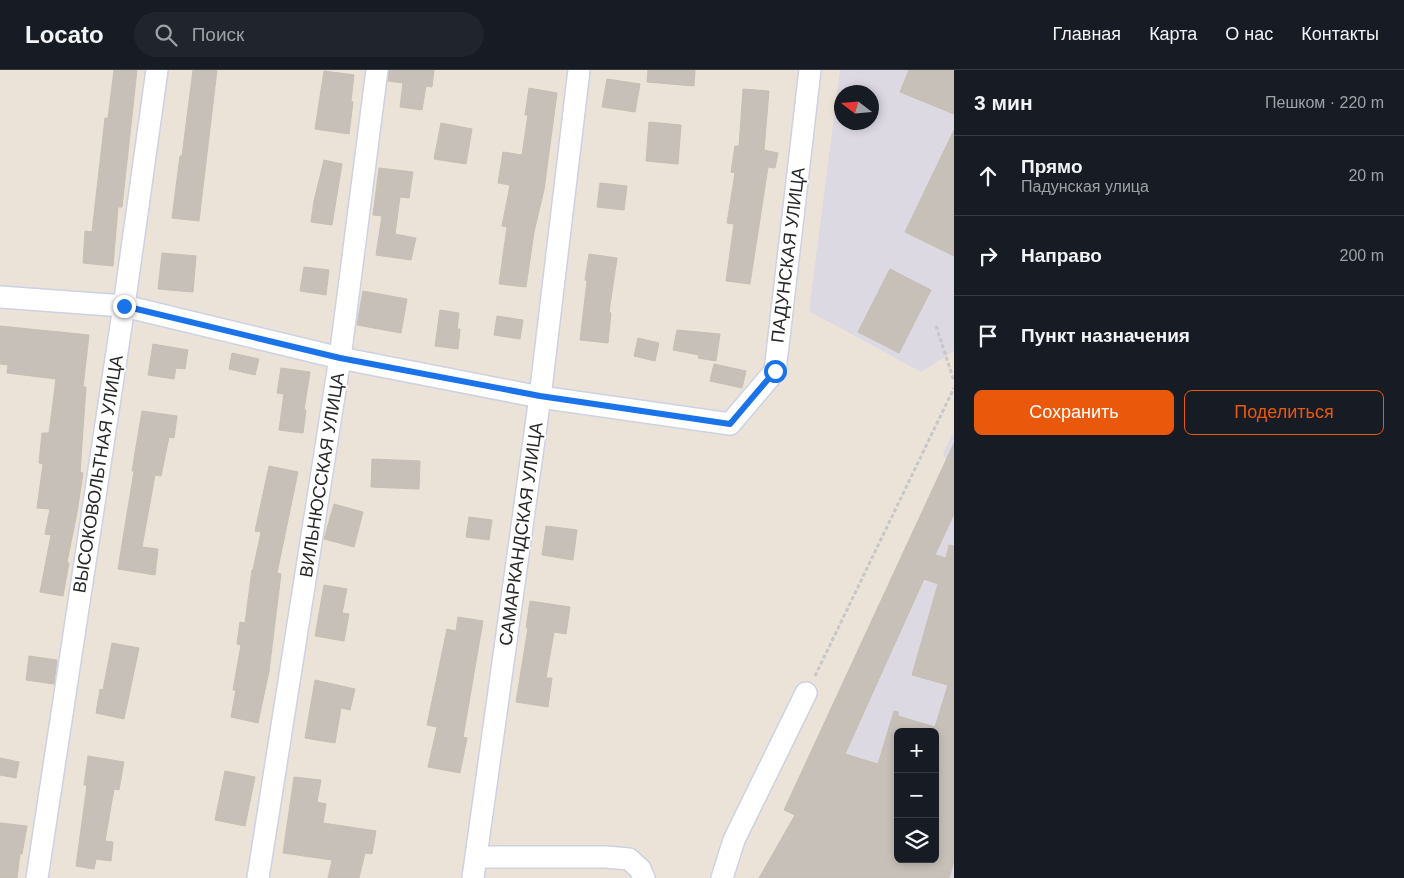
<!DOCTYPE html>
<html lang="ru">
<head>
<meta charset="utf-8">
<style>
  body { margin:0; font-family:Arial,sans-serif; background:#20242c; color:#f1f3f6 }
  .controls { position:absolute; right:15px; bottom:15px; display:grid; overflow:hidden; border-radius:8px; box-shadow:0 2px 8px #0003 }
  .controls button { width:45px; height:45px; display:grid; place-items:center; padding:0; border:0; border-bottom:1px solid #363941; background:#171b24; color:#f1f3f6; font:25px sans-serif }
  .compass { position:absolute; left:834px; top:15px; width:45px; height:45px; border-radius:50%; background:#171b24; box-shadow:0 2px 8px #0003; rotate:286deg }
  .stop { position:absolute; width:15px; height:15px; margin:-11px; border:4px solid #1a73e8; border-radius:50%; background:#fff }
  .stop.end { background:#1a73e8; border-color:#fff; box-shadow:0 1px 5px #0008 }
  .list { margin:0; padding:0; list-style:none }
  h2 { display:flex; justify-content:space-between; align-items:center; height:65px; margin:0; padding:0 20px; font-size:21px }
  h2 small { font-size:16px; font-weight:400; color:#9ea1a6 }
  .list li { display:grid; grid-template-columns:32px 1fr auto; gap:15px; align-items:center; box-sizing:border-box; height:80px; padding:0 20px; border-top:1px solid #363941 }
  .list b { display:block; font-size:19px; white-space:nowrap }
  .list p { margin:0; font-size:16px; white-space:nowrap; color:#9ea1a6 }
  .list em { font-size:16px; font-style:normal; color:#9ea1a6 }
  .actions { display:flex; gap:10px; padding:15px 20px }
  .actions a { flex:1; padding:11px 0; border:1px solid #ea580c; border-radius:8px; text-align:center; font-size:18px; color:#ea580c }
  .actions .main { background:#ea580c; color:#fff }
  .icon { flex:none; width:28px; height:28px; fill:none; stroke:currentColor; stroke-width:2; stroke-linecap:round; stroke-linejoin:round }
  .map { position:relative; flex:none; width:954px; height:808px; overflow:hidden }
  header { display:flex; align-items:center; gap:30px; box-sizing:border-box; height:70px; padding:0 25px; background:#171b24; border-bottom:1px solid #363941 }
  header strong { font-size:24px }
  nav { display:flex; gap:28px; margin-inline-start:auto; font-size:18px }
  .search { width:350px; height:45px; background:#20242c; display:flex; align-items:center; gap:12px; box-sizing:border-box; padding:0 18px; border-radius:28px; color:#9ea1a6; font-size:19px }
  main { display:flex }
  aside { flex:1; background:#171b24 }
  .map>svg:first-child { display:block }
  .industrial { fill:#dcd9e3; fill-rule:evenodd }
  .building { fill:#c6c0b8; stroke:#c7bfb2; fill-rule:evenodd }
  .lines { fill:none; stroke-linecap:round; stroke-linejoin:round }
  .minor-casing { stroke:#cdd1e2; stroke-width:24 }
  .path { stroke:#c7c7c7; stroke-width:3; stroke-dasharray:4 2.5; stroke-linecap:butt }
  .minor { stroke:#fff; stroke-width:21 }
  .route { stroke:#1a73e8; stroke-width:6 }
  .labels { text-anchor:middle; stroke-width:4; stroke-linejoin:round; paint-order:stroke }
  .street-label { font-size:18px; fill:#282828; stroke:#fff }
</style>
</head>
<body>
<header>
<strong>Locato</strong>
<div class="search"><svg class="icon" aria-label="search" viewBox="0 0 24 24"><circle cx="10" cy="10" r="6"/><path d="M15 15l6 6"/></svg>Поиск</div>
<nav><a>Главная</a><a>Карта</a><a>О нас</a><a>Контакты</a></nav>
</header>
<main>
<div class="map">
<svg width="954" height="808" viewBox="0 0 954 808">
  <rect width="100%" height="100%" fill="#ece3d8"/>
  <!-- industrial -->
  <g class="industrial">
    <path d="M840,0h114v281l-33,21 -112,-61zM842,22h30v30h-30z"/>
    <path d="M954,361v447h-195l36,-63 -11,-5 162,-349 -3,-8zM898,662h37v127h-37z"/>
  </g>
  <!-- building -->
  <g class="building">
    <path d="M114,0h23l-15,137h-4l-5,59 -30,-3 2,-32 7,1 13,-114h3z"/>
    <path d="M193,0h24l-18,151 -27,-3 8,-62h2z"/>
    <path d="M389,0h45l-2,17 -6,-1 -4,24 -22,-3 3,-24 -15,-2z"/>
    <path d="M648,0h47l-1,16 -47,-4z"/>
    <path d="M909,0h45v44l-54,-22z"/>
    <path d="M324,1l30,4 -3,26 2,1 -4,32 -34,-5z"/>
    <path d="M607,9l33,5 -5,28 -33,-5z"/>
    <path d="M529,18l28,5 -13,97 -10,42 -8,55 -27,-3 8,-57 -5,-1 8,-41 -12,-2 5,-31 19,3 6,-40h-3z"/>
    <path d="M743,19l26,2 -5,59 14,3 -3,15 -7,-1 -18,117 -24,-3 8,-57 -7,-1 8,-50 -4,-1 4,-26h4z"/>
    <path d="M649,52l32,3 -3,39 -32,-3z"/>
    <path d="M441,53l31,6 -6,35 -32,-5z"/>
    <path d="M954,60v126l-49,-24z"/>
    <path d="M324,90l18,4 -10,61 -21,-3 3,-21z"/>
    <path d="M379,98l34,4 -4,26 -9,-1 -5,37 21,4 -5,22 -35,-5 6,-39 -9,-1z"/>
    <path d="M600,113l27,3 -3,24 -27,-3z"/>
    <path d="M162,183l34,3 -3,36 -35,-3z"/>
    <path d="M589,184l28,4 -8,54 2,1 -3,30 -28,-3 7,-59 -2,-1z"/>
    <path d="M304,197l25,3 -3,25 -26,-4z"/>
    <path d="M890,199l41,21 -32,63 -41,-21z"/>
    <path d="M363,221l44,8 -6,34 -44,-8z"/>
    <path d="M440,240l19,3 -2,16h3l-2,20 -23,-3z"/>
    <path d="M497,246l26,4 -3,19 -26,-4z"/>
    <path d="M0,256l89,9 -6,52h3l-6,85 3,1 -6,40 -10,49 2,1 -6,33 -23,-4 11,-57 -6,-1 5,-25 -13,-1 6,-44 -4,-1 3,-30h7l7,-54 -49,-6 1,-8 -8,-1z"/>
    <path d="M677,260l43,4 -4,27 -18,-3 1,-3 -26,-5z"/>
    <path d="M638,268l21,5 -4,18 -21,-5z"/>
    <path d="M153,274l35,6 -3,19 -9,-1 -2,11 -26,-4z"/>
    <path d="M232,283l27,6 -4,16 -26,-6z"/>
    <path d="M714,294l32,7 -4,17 -32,-7z"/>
    <path d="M281,298l29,4 -6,38h2l-3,23 -24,-3 5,-36 -7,-1z"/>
    <path d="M142,341l35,5 -3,22 -5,-1 -8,39 -6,-1 -13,72 16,2 -3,26 -37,-6 16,-98h-2z"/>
    <path d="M954,373v71l-19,41 11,3 3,-13 5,1v315l-5,17h-190l36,-63 -11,-5zM924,509l14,5 -26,91 36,10 -13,42 -37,-11v-4l-4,-1 -16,53 -33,-10zM898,662h37v127h-37z"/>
    <path d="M372,389l48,2 -1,28 -48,-2z"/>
    <path d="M269,396l29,6 -21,101 4,1 -12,97 -11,52 -27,-6 5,-27h-3l8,-45 -4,-1 3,-22 5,1 7,-53h1l8,-38 -6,-1z"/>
    <path d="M334,434l29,8 -9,35 -30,-8z"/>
    <path d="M469,447l23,3 -3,20 -23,-3z"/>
    <path d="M546,456l31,4 -4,30 -31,-5z"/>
    <path d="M324,515l23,4 -5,24 7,1 -5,27 -29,-5z"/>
    <path d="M530,531l40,6 -4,27 -12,-2 -8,46h6l-4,29 -32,-5 12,-74h-2z"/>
    <path d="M458,547l25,4 -20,116 4,1 -7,35 -32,-6 9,-40 -10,-2 20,-96 9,2z"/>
    <path d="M112,573l27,5 -15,71 -28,-6 4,-24 3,1z"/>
    <path d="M29,586l28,4 -3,24 -28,-4z"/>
    <path d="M315,610l40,9 -5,21 -9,-2 -6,35 -30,-5z"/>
    <path d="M88,686l36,6 -5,28 -5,-1 -9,52 8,1 -2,19 -15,-2 -2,10 -18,-3 11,-81h-3z"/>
    <path d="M0,688l19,4 -3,16 -16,-3z"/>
    <path d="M225,701l30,6 -10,49 -30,-6z"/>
    <path d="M294,707l27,3 -4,22 9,2 -3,19 53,8 -4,23 -7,-1 -6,25h-31l4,-18 -49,-7z"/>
    <path d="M0,753l27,3 -5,28h-2l-3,24h-17z"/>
  </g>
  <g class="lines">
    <defs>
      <g id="minor">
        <path d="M0,227l124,9 216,52 200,39 190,27 45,-53 35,-301"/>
        <path d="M477,787h129l23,2 11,10 4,9"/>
        <path d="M37,808l87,-572 33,-236"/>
        <path d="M258,808l82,-520 37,-288"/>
        <path d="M473,808l67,-481 39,-327"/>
        <path d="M722,808l12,-38 72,-147"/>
      </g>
    </defs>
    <!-- minor casing -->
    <use href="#minor" class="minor-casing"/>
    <!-- path -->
    <g class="path">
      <path d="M936,256l18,55"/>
      <path d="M815,606l139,-288"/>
    </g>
    <!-- minor -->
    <use href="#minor" class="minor"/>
  </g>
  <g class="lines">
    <!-- route -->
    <path class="route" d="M124,236l216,52 200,38 190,28 45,-53"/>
  </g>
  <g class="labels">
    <!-- street labels -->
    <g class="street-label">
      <text transform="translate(788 185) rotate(-83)" y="6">ПАДУНСКАЯ УЛИЦА</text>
      <text transform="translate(98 404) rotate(-81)" y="6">ВЫСОКОВОЛЬТНАЯ УЛИЦА</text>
      <text transform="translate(322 405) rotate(-81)" y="6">ВИЛЬНЮССКАЯ УЛИЦА</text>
      <text transform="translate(521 464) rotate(-82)" y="6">САМАРКАНДСКАЯ УЛИЦА</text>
    </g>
  </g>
</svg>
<div class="controls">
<button>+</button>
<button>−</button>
<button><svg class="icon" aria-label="layers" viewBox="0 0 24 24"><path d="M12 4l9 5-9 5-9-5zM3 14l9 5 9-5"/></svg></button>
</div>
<svg class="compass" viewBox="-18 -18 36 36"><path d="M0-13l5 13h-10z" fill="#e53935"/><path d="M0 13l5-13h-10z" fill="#9ea1a6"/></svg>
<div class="stop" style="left:775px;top:301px"></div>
<div class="stop end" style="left:124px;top:236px"></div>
</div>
<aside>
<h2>3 мин<small>Пешком · 220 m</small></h2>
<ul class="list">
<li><svg class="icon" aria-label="ahead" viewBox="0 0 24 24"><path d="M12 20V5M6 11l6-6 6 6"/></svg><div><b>Прямо</b><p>Падунская улица</p></div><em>20 m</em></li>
<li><svg class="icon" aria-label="right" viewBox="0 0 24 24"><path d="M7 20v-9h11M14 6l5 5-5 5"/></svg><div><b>Направо</b></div><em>200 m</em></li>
<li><svg class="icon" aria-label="arrive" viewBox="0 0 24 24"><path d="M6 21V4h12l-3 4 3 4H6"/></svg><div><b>Пункт назначения</b></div></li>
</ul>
<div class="actions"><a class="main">Сохранить</a><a>Поделиться</a></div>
</aside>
</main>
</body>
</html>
